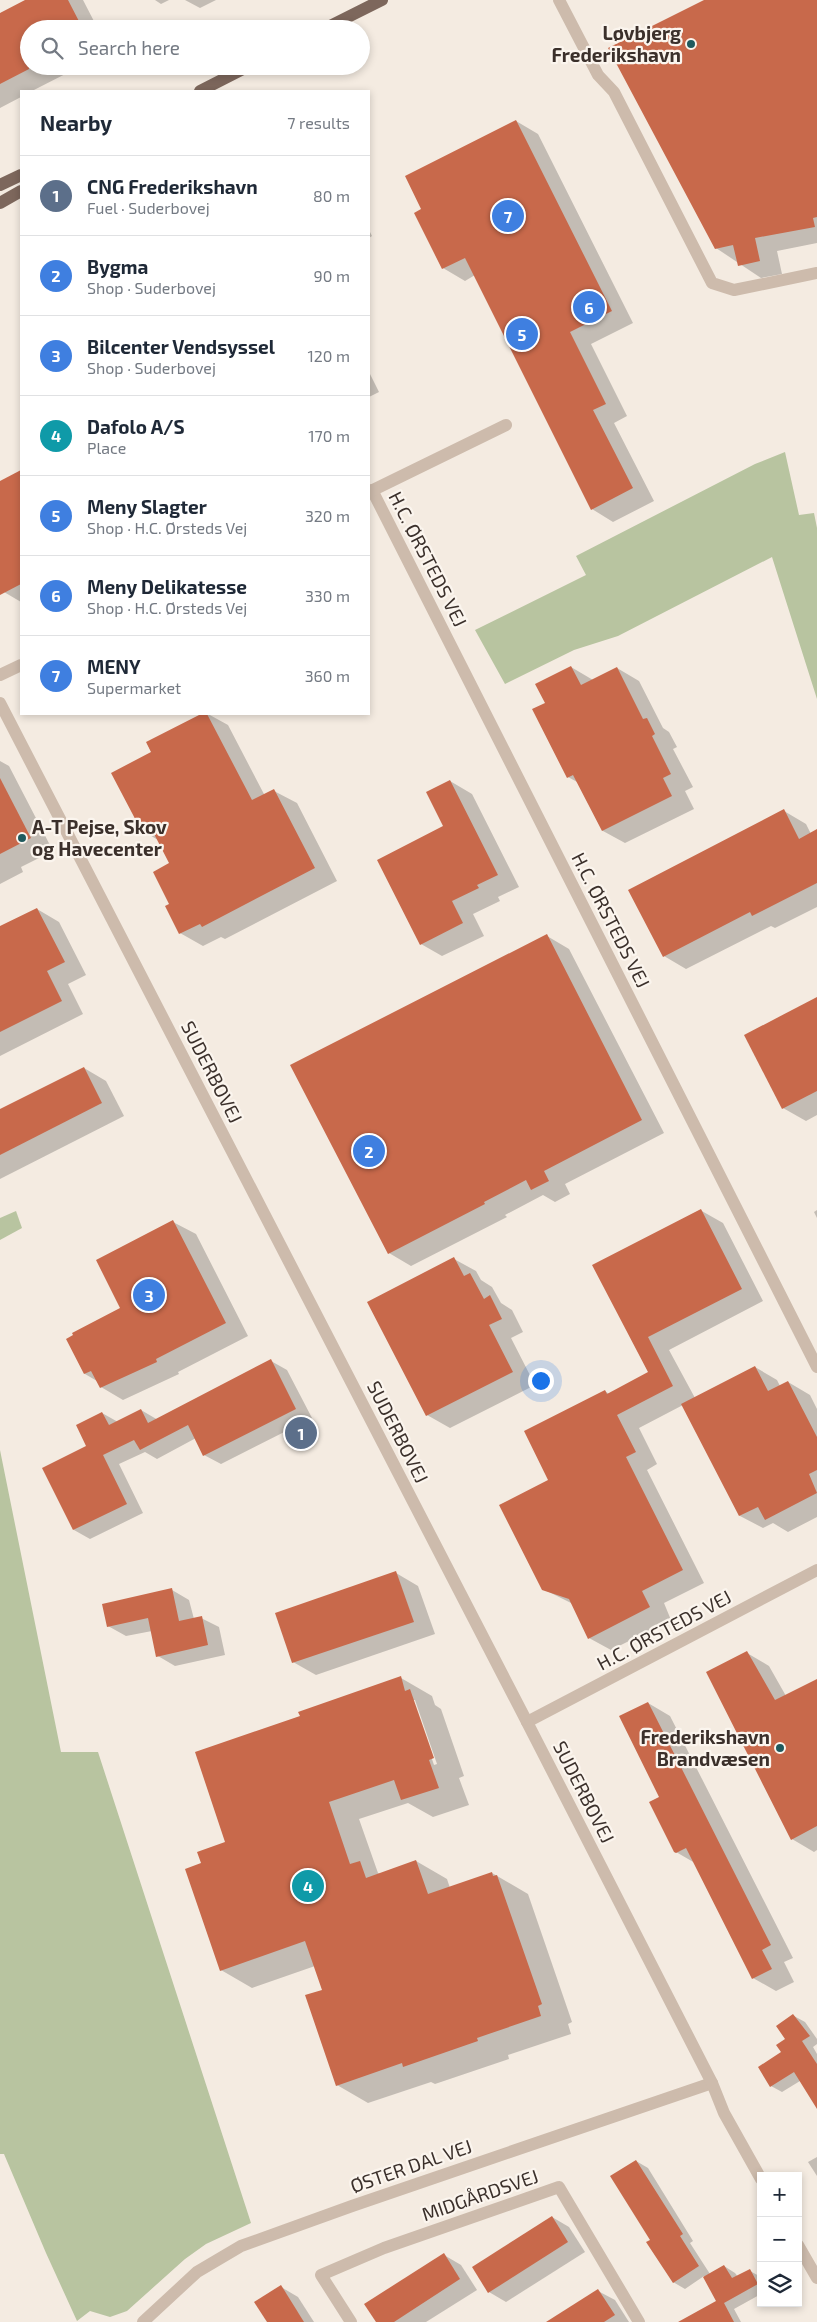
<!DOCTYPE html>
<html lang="en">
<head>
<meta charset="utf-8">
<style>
  body { margin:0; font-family:"Exo 2",sans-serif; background:#f2f2f3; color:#1f2937 }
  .controls { position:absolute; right:15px; bottom:15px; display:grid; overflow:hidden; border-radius:0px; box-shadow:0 2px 8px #0003 }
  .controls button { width:45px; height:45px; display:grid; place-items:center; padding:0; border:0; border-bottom:1px solid #e0e1e3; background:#fff; color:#1f2937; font:25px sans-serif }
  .you { position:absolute; left:540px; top:1380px; width:18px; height:18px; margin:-12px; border:4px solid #fff; border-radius:50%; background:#1a73e8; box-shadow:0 0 0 8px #1a73e833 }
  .badge { display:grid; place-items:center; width:32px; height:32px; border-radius:50%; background:#1f5a5e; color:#fff; font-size:16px; font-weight:700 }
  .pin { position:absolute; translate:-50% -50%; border:2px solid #fff; box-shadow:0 1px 5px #0006 }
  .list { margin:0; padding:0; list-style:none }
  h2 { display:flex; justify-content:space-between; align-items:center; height:65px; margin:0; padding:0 20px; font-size:21px }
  h2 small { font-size:16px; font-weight:400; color:#747a83 }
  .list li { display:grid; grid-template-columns:32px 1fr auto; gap:15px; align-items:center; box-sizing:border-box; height:80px; padding:0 20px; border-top:1px solid #e0e1e3 }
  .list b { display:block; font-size:19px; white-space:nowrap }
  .list p { margin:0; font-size:16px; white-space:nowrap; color:#747a83 }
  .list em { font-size:16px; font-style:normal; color:#747a83 }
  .icon { flex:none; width:28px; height:28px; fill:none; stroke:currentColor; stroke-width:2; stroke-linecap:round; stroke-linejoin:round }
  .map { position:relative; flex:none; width:817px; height:2322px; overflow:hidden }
  .search { position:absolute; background:#fff; box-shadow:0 2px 8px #0003; left:20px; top:20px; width:350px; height:55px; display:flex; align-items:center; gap:12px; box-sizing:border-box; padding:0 18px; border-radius:28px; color:#747a83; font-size:19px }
  .panel { position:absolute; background:#fff; box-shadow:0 2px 8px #0003; left:20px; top:90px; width:350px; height:625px; border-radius:0px }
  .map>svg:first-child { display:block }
  .green { fill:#b8c4a0 }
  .shadow { fill:#0003; fill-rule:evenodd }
  .building { fill:#c8694b }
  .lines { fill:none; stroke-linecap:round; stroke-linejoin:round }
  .minor { stroke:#cdbbac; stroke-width:12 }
  .tertiary { stroke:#cdbbac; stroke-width:12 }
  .primary { stroke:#7d675c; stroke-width:12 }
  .poi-dot { fill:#1f5a5e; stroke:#fbf5ee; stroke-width:2 }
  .labels { text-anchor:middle; stroke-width:4.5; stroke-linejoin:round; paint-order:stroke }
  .poi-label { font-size:19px; font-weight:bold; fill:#3b302b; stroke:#fbf5ee; text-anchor:end }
  .street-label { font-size:19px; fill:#3b302b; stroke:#fbf5ee }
</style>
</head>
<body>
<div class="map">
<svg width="817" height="2322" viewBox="0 0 817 2322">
  <rect width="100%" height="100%" fill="#f4ebe1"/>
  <!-- green -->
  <g class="green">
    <path d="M785,452l14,63 15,-2 3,15v171l-45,-142 -154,79 -44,14 -69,34 -30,-54 111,-55 -10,-19 179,-92z"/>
    <path d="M16,1211l6,17 -22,12v-22z"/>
    <path d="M0,1450l61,302h37l153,471 -45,21 -21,15 -58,52 -17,6 -20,-6 -13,10 -31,-68 -42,-99h-4z"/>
  </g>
  <!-- shadow -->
  <g class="shadow">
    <path d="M31,0h52l15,29h-69v37h52l-49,25h-11v6l-21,11v-92z"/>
    <path d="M155,0h14l-8,4z"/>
    <path d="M185,0h31l-16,8z"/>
    <path d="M705,0h112v243l-40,8 5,23 -21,4 -45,-30z"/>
    <path d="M516,121l22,13 95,189 -42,21 36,72 -13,7 40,78 -41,21 -21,-13 -117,-234 -10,6 -22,-13 -20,-58z"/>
    <path d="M369,230l3,6 -3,2z"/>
    <path d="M369,372l10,20 -10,5z"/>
    <path d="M21,471v131l-17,-10 -4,-8v-102z"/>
    <path d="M571,667l22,13 24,-12 22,13 24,47 6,4 8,15 -4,2 20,38 -8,4 9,18 -69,34 -22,-12 -24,-48 -11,-6 -21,-74z"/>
    <path d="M203,714h5l20,11 37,71 9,-5 23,12 40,78 -112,58 -4,-2 -18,9 -23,-13 -14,-27 5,-2v-40l-13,-24 -15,-9 9,-78 -5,-10z"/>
    <path d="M0,761l9,5 44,85 -32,16 2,5 -23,12z"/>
    <path d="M450,781l22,13 47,93 -21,10 2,4 -27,13 11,22 -42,20 -21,-12 24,-117z"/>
    <path d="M784,811l22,13 5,10 6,-3v76l-42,21 -4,-2 -85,43 -22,-13z"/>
    <path d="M37,909l22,13 27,53 -18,9 15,30 -83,42v-128z"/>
    <path d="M547,936l22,13 95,184 -99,51 5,10 -15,8 -12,-7 -38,20 2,2 -96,49 -22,-13z"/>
    <path d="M817,999v116l-11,6 -23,-13 -37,-73z"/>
    <path d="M84,1068l22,13 18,35 -124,63v-68z"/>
    <path d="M700,1210l23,13 40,78 -94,49 26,48 60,-31 22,13 3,6 8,-4 22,13 7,14v108l-29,15 -15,-9 -10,5 -23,-12 -57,-111 -44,23 18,36 -10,6 57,113 -40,20 7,17 -60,30 -22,-12 -16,-34 -30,-15 6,-109 56,-89 4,3 40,-21 -55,-107z"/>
    <path d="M817,1210v8l-3,-6z"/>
    <path d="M173,1222l23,12 52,102 -70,36 1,2 -56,26 -22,-13 -4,-6 -12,-7 -17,-35 54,-30z"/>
    <path d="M454,1259l22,12 5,9 11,7 9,16 11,7 11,22 -12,6 24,47 -85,43 -23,-13 -58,-112z"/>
    <path d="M271,1361l16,9 25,48 -91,46 -17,-9 -8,-17 -39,21 -12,-7 -26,12 24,49 -53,26 -16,-9 14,-83 14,-34 16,9 23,-12 17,10z"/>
    <path d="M396,1573l22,13 17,48 -119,41 -23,-13z"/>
    <path d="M172,1590l17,10 5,19 7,-1 18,9 6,28 -50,11 -17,-10 -6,-25 -26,5 -18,-10z"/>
    <path d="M747,1653l22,13 17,30 31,-16v170l-3,2 -22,-13z"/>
    <path d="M401,1678l31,18 3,9 6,4 23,67 -5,2 10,27 -36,12 -25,-14 -49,16 19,54 2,1 36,-13 31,18 3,9 42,-15 36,21 44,128 -4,2 3,10 -63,21 1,4 -74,25 -4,-2 -63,21 -31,-18 -14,-94 -8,-25 -63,22 -31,-18 -19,-106 25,-21 74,-127zM412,1700h3l22,64 -3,1z"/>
    <path d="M648,1703l22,13 123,242 -9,4 10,20 -18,9 -23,-13 -58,-115 -19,-11z"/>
    <path d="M794,2016l11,6 12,17v5l-4,3 4,7v45l-17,-18 -18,11 -11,-6z"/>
    <path d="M817,2157v19l-9,-14z"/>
    <path d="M636,2161l12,7 45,73 -3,2 20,31 14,-8 11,7 3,4 12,-6 11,6v17l-27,15 7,13h-50l27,-21 -14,-25 -19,13 -12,-7 -22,-42z"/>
    <path d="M552,2217l17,10 16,25 -79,50 -17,-10z"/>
    <path d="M444,2255l17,10 16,25 -51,32h-49z"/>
    <path d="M281,2287l17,10 16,25h-45z"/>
    <path d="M598,2291l17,9 14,22h-80z"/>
  </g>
  <!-- building -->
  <g class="building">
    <path d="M25,0h43l15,29h-54v40l-29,15v-71z"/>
    <path d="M704,0h113v217l-4,1 2,9 -60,11 5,23 -22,5 -5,-21 -18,4 -107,-201z"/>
    <path d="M516,120l96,191 -42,21 36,72 -13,6 40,78 -42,22 -126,-252 -23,11 -28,-56 7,-4 -16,-33z"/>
    <path d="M21,470v114l-21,11v-114z"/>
    <path d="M571,666l10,19 36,-18 26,52 4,-1 8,16 -3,2 19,38 -8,4 9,18 -70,35 -29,-56 -6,3 -35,-69 13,-6 -10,-19z"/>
    <path d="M201,714h6l45,86 22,-11 41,79 -113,59 -2,-3 -21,10 -14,-28 4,-2 -16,-32 16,-9 -18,-35 -9,4 -31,-59 40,-21 -5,-10z"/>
    <path d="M0,778l31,60 -31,16z"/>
    <path d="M450,780l48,95 -21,10 2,3 -27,13 11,22 -43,22 -43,-85 66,-34 -17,-34z"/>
    <path d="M784,809l15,30 18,-10v54l-65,33 -2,-4 -87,45 -35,-67z"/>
    <path d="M37,908l28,54 -18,9 15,30 -62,31v-106z"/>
    <path d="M547,934l95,186 -98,51 5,10 -18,9 -5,-10 -42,22 1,2 -97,50 -98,-189z"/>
    <path d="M817,997v94l-35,18 -38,-74z"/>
    <path d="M84,1067l18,36 -102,52v-46z"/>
    <path d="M701,1209l41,80 -94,48 25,49 -56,29 19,37 -10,5 57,113 -41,21 8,16 -62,32 -19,-40 -27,-9 -43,-85 49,-25 -24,-49 81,-41 2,4 41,-22 -56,-107z"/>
    <path d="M173,1220l53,103 -70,36 1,3 -57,26 -9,-17 -7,3 -18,-35 7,-4 -1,-2 48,-25 -24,-48z"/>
    <path d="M454,1257l10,19 6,-3 14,26 6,-4 12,24 -13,6 24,47 -87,44 -59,-114z"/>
    <path d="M271,1359l25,50 -93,47 -15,-31 -48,25 -6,-10 -31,15 24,49 -54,26 -31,-62 44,-22 -10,-21 26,-13 7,13 32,-16 7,14z"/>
    <path d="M755,1366l13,25 20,-10 29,56v33l-8,4 8,19 -52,27 -7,-13 -19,9 -58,-112z"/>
    <path d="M396,1571l18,51 -122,41 -17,-50z"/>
    <path d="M172,1588l7,33 23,-5 6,29 -52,12 -8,-39 -41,9 -5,-23z"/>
    <path d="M747,1651l28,49 42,-21v147l-26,14 -85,-168z"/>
    <path d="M401,1676l4,15 5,-2 24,69 -5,2 10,28 -38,12 -7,-20 -65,22 21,62 10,-3 6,17 50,-18 12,34 64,-22 1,4 4,-1 45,129 -4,2 3,10 -64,22 1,3 -75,26 -1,-4 -66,23 -31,-91 17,-5 -17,-49 -85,30 -35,-102 16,-6 -4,-11 28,-10 -30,-90 105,-36 -2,-4z"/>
    <path d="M648,1702l123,243 -9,5 10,19 -20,10 -66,-131 -10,5 -2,-1 -25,-50 10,-5 -40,-81z"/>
    <path d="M793,2014l17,22 -8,5 15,23v45l-23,-37 -24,15 -12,-20 23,-15 -5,-7 9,-6 -9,-13z"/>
    <path d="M636,2160l47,74 -3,2 19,30 -26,17 -27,-41 4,-2 -40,-64z"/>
    <path d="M552,2216l16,26 -80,51 -16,-26z"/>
    <path d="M444,2253l16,26 -66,43h-18l-12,-18z"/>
    <path d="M724,2265l8,13 18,-9 8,15 -34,19 10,19h-56l38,-21 -13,-24z"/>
    <path d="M281,2285l23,37h-37l-13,-20z"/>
    <path d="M598,2289l17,26 -11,7h-58z"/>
  </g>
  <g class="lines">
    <!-- minor -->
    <g class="minor">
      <path d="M559,0l39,75 16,17 98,191 22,7 83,-17"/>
      <path d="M372,490l445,877"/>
      <path d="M369,492l137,-67"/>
      <path d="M0,675l21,-10"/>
      <path d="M527,1722l290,-152"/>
      <path d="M143,2322l54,-50 44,-26 111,-40 360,-123"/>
      <path d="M351,2322l-30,-47 63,-27 175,-61 80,135"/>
    </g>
    <!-- tertiary -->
    <g class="tertiary">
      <path d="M0,703l527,1019 185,361 12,30 37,66"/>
      <path d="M798,2245l19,33"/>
    </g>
    <!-- primary -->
    <g class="primary">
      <path d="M324,29l58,-29"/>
      <path d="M200,91l49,-25"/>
      <path d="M0,185l21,-10"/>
      <path d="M0,203l21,-12"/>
    </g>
  </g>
  <!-- markers -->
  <g class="poi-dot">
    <circle cx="691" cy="44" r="5"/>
    <circle cx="22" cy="838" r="5"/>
    <circle cx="780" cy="1748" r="5"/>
  </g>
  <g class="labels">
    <!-- poi labels -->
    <g class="poi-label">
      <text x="681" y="40">Løvbjerg<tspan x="681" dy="22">Frederikshavn</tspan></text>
      <text x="32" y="834" text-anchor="start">A-T Pejse, Skov<tspan x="32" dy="22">og Havecenter</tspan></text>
      <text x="770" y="1744">Frederikshavn<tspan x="770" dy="22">Brandvæsen</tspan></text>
    </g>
    <!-- street labels -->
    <g class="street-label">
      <text transform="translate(428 559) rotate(63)" y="7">H.C. ØRSTEDS VEJ</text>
      <text transform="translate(611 920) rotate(63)" y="7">H.C. ØRSTEDS VEJ</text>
      <text transform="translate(212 1072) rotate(63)" y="7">SUDERBOVEJ</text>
      <text transform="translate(398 1432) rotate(63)" y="7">SUDERBOVEJ</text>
      <text transform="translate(664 1630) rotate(-28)" y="7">H.C. ØRSTEDS VEJ</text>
      <text transform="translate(584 1792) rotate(63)" y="7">SUDERBOVEJ</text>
      <text transform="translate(411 2166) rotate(-19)" y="7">ØSTER DAL VEJ</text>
      <text transform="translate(480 2195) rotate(-19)" y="7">MIDGÅRDSVEJ</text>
    </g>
  </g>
</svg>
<div class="controls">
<button>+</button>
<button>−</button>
<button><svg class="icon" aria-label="layers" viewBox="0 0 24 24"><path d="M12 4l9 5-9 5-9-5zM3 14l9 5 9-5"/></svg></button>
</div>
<div class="you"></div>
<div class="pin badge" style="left:301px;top:1433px;background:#5c6f8a">1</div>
<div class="pin badge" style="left:369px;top:1151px;background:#3f7fe0">2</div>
<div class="pin badge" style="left:149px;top:1295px;background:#3f7fe0">3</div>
<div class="pin badge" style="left:308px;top:1886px;background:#0f9aa8">4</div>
<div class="pin badge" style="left:522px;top:334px;background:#3f7fe0">5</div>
<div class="pin badge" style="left:589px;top:307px;background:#3f7fe0">6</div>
<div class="pin badge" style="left:508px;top:216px;background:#3f7fe0">7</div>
<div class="search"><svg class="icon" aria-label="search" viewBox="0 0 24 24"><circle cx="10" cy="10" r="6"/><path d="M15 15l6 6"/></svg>Search here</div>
<section class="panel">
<h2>Nearby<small>7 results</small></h2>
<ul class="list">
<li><span class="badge" style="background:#5c6f8a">1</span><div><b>CNG Frederikshavn</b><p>Fuel · Suderbovej</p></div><em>80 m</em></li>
<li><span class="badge" style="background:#3f7fe0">2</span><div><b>Bygma</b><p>Shop · Suderbovej</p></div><em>90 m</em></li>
<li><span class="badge" style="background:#3f7fe0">3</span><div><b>Bilcenter Vendsyssel</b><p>Shop · Suderbovej</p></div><em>120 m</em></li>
<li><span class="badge" style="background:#0f9aa8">4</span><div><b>Dafolo A/S</b><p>Place</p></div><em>170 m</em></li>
<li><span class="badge" style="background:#3f7fe0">5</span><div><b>Meny Slagter</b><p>Shop · H.C. Ørsteds Vej</p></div><em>320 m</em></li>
<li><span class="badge" style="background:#3f7fe0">6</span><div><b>Meny Delikatesse</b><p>Shop · H.C. Ørsteds Vej</p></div><em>330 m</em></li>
<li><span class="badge" style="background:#3f7fe0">7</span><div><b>MENY</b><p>Supermarket</p></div><em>360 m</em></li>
</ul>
</section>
</div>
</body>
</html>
